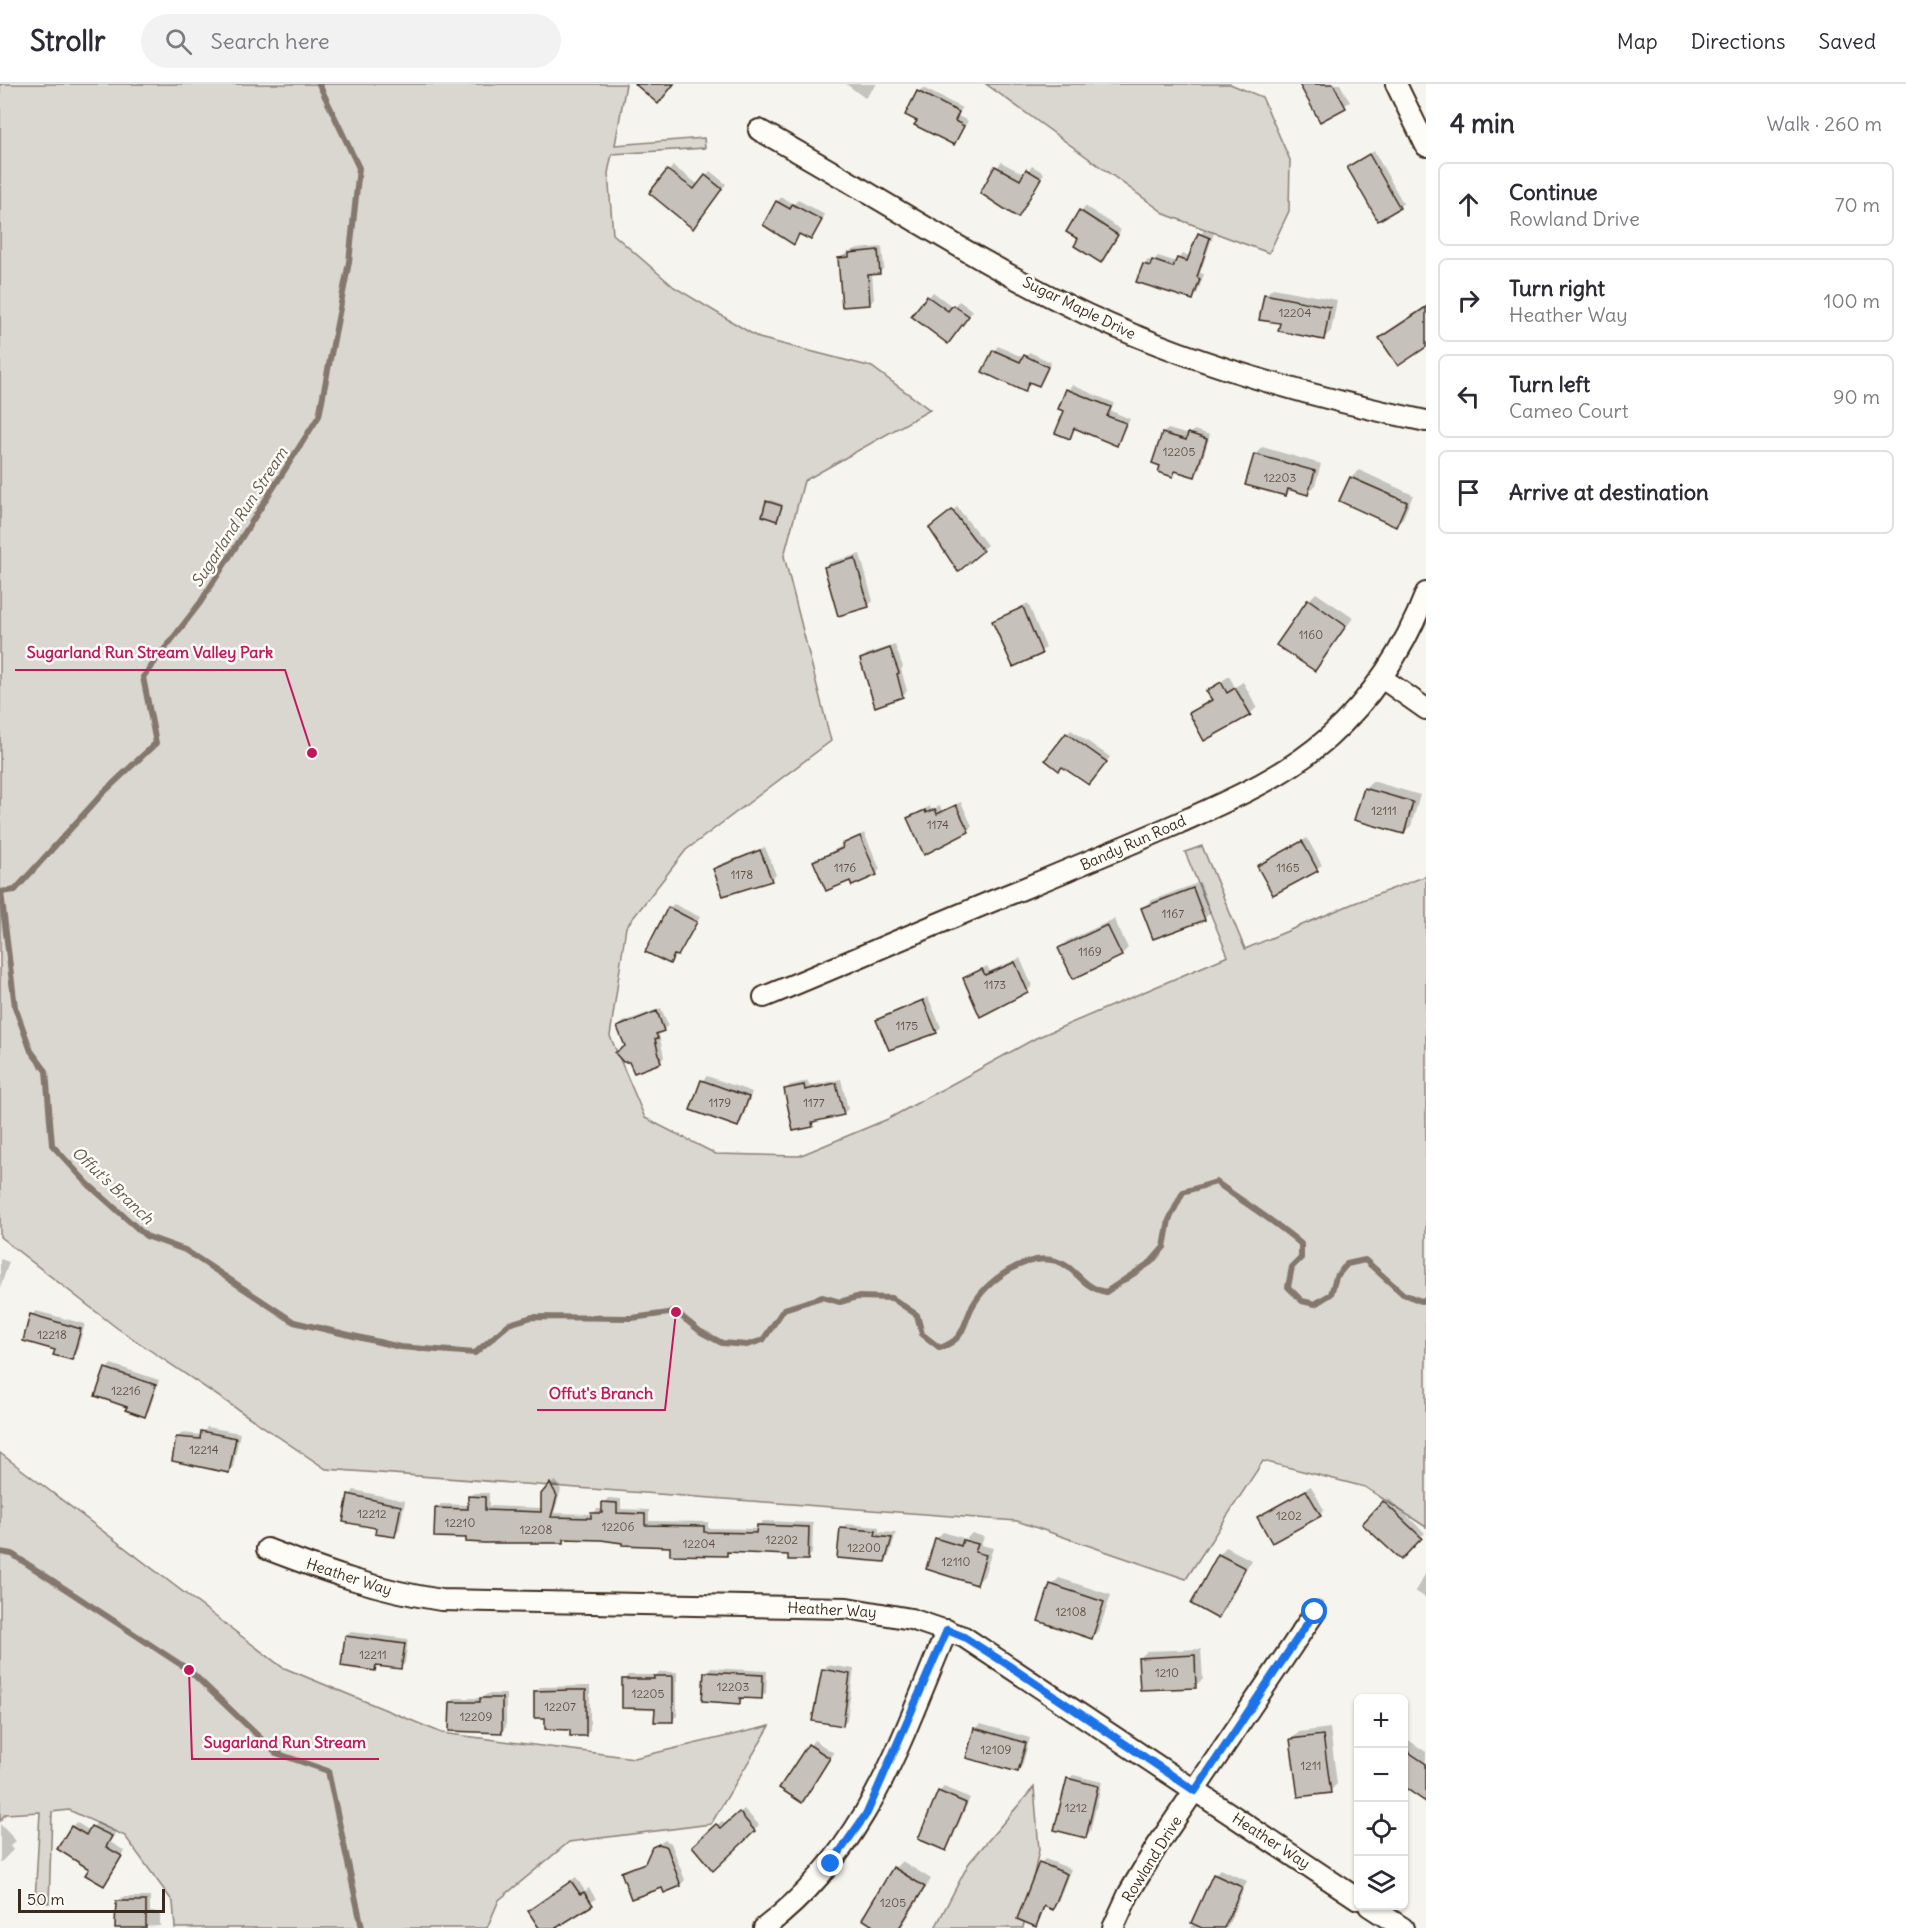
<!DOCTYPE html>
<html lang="en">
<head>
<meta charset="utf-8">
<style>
  body { margin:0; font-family:Delius,sans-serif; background:#f2f2f3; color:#2b2b33 }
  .controls { position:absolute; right:18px; bottom:18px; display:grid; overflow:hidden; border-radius:9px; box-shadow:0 2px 4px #0004 }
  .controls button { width:54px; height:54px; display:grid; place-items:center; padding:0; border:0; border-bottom:2px solid #e1e1e2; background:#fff; color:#2b2b33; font:30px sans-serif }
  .scale { position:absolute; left:18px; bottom:15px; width:147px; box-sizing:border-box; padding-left:6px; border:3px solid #3b2a1e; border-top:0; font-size:16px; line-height:21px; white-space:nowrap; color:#3b2a1e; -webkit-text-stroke:4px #fdfcf7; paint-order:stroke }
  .stop { position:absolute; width:18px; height:18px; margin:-14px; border:4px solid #1a73e8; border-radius:50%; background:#fff }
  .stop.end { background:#1a73e8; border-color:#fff; box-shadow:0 2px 6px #0008 }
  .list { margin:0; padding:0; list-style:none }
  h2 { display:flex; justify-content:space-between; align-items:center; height:78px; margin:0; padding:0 24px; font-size:26px }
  h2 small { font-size:20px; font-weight:400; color:#7c7c81 }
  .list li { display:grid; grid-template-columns:39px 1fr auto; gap:18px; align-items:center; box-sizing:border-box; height:84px; margin:0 12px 12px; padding:0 12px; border:2px solid #e1e1e2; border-radius:9px }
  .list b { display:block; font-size:22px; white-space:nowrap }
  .list p { margin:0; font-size:20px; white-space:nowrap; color:#7c7c81 }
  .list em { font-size:20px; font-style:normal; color:#7c7c81 }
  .icon { flex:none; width:33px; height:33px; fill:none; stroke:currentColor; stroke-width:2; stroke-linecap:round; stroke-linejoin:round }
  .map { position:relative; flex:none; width:1426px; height:1844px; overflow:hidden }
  header { display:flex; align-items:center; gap:36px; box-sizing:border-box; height:84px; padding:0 30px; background:#fff; border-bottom:2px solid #e1e1e2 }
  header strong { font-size:28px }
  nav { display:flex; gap:33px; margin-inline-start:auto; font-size:21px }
  .search { width:420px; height:54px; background:#f2f2f3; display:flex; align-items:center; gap:15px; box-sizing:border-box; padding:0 21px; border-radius:33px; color:#7c7c81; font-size:22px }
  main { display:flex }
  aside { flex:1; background:#fff }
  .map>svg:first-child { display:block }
  .green { fill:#dad6d0; stroke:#8a8077; stroke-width:1.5 }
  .shadow { fill:#0003 }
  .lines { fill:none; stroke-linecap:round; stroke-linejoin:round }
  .stream { stroke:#84786e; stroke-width:6 }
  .building { fill:#c7c1bb; stroke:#3b2a1e; stroke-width:1.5 }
  .street-casing { stroke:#3b2a1e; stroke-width:24 }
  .street { stroke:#fdfcf7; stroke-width:20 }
  .route { stroke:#1a73e8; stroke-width:8 }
  .labels { text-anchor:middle; stroke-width:5; stroke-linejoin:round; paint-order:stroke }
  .number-label { font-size:12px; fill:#5e5045 }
  .street-label { font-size:15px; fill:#3b2a1e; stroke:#fdfcf7 }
  .water-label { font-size:16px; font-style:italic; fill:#65584d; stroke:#fdfcf7 }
  .leader { fill:none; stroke:#c2185b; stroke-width:2 }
  .callout-dot { fill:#c2185b; stroke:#fdfcf7; stroke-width:2 }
  .callout-label { font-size:16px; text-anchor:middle; font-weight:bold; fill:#c2185b; stroke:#fdfcf7; stroke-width:5; stroke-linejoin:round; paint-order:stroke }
</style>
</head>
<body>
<header>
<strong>Strollr</strong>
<div class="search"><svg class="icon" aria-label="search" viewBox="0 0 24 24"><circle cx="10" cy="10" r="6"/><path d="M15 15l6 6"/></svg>Search here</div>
<nav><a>Map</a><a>Directions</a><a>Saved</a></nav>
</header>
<main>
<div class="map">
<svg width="1426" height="1844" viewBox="0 0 1426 1844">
  <rect width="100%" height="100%" fill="#f5f4ee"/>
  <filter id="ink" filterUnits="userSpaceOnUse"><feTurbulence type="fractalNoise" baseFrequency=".0167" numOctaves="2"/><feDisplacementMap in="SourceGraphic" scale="12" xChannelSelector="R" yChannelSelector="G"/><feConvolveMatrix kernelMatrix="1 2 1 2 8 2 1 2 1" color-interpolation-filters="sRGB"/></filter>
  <g filter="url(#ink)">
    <!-- green -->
    <g class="green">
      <path d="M0,0h626l-11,61 89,-7 1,10 -93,6 -4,19 5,61 61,53 85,51 113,29 58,43 -126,71 -20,75 47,185 -145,109 -60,77 -16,109 35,82 71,36 83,2 89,-37 148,-81 192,-82 -43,-104 17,-6 43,103 107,-45 74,-28v651l-61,-40 -102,-26 -77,118 -169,-58 -691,-52 -209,-141 -117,-91z"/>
      <path d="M986,0h244l32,13 28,63 -1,51 -20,42 -102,-38z"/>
      <path d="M0,1369l282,214 160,66 192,25 136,-32 -59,98 -142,18 -70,58 -12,28h-312l-2,-26 -48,-66 -56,-26 -17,2 -3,91 -14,-2 5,-89 -35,2 -5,7z"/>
      <path d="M1034,1703l5,63 -16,78h-88l34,-65z"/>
    </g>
    <!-- shadow -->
    <g class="shadow">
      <path d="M846,0h31l-12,14z"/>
      <path d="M1301,0h39l10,18 -29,18z"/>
      <path d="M923,4l39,20 -4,8 10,5 -14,23 -35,-24 -1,-28z"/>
      <path d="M1374,67l29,52 -4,4 -50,-40z"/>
      <path d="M1001,78l24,13 7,-9 12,7 -26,43 -36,-24z"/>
      <path d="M673,82l26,19 11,-14 16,13 -28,38 -47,-29z"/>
      <path d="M781,113l13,7 4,-4 27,15 -14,23 -10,-5 -8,10 -16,-41z"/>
      <path d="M1085,122l36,24 -20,31 -21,-22 -12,-8z"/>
      <path d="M1204,145l10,4 -14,40 4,1 -7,20 -5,4 -48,-33 4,-5 5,1 5,-5 19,6 6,-8 7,2z"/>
      <path d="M882,163l2,21 -5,5h-7l2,26 -4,5 -31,-46 16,-9z"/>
      <path d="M1273,204l64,12 -6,31 -7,7 -43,-16 -16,-27z"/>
      <path d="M933,208l20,15 6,-6 14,10 -25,31 -35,-26z"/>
      <path d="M1426,222v39l-28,19 -17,-25z"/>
      <path d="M998,262l26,12 5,-6 22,10 -8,18 -5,5 -7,-4 -7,9 -30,-39z"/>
      <path d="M1072,301l42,18 -3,8 19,8 -13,25 -41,-17 -6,10 -4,-26 2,-21z"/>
      <path d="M1168,345l21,6 5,-5 16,5 -11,36 -4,4 -18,-5 -5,5 -9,-42z"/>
      <path d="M1262,363l59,17 -6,22 -7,7 -16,-4 -6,6 -31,-40z"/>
      <path d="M1359,386l54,25 -10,23 -7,7 -55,-25 11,-23z"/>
      <path d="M770,416l12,4 -4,13 -10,-15z"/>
      <path d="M957,423l30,38 -29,25 -22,-46z"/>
      <path d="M860,470l13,47 -5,5 -42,-39 4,-5z"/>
      <path d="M1316,509l37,25 -39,51 -5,-69z"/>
      <path d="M1028,519l18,45 -32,17 -20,-43z"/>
      <path d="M895,561l8,22 -2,2 6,22 -5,5 -40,-37 5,-5z"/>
      <path d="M1229,592l6,11 8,-5 14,25 -7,7 -59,-1 21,-15 -4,-7z"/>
      <path d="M1071,646l39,27 -16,22 -27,-45z"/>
      <path d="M1372,697l48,14 -9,31 -8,7 -38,-45z"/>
      <path d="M961,718l11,24 -4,5 -59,-13 21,-12 1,4 9,-4 2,5z"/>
      <path d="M864,749l16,36 -4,5 -25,5 -36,-18z"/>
      <path d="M1307,754l15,27 -48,28 -15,-26z"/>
      <path d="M765,763l11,28 -5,4 -57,-10 5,-4z"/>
      <path d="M1200,798l11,30 -7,7 -61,-11 7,-7z"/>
      <path d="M674,820l26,13 -18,33 -12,12 -1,-54z"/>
      <path d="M1114,835l14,29 -7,7 -62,-6 8,-8z"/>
      <path d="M1020,874l12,28 -5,5 -63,-13 23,-12 3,5z"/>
      <path d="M928,913l13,30 -5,5 -29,12 -29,-24 5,-4z"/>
      <path d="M661,924l7,17 -9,9 5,23 -4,5 -34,-16 -7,-19 4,-5z"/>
      <path d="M707,992l45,16 -10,29 -4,4 -46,-16 11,-29z"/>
      <path d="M841,995l7,30 -5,5 -26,7 -5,4 -26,-36 4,-4 18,-4 1,5z"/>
      <path d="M0,1175l9,3 -9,26z"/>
      <path d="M36,1227l49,13 -9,30 -4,5 -15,-10 -25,-34z"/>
      <path d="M111,1280l48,16 -10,31 -5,4 -15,-9 -22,-37z"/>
      <path d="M207,1343l33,6 -7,34 -4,4 -51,-34 4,-4 20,2z"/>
      <path d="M555,1396l6,10 -7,23 39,1 4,-5h7v-6l4,-5 13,1v10l28,1v11l59,1v6l50,1 5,-8 50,2 -1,31 -5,5 -17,-6 -59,-2 -5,4 -54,-10 -104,-8 -4,5 -96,-5 -32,-28 5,-5 29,1v-8l4,-4h15v13l53,2 1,-13z"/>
      <path d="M1311,1402l13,24 -4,5 -61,2z"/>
      <path d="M354,1406l51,11 -6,30 -5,5 -16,-9 -28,-32z"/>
      <path d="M1388,1414l37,35 -25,25 -36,-35z"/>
      <path d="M846,1440l33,3v5l17,1 -7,23 -5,5 -42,-32z"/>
      <path d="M943,1448l23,7 6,-6 12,4 -3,8 12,3 -9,28 -7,7 -41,-44z"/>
      <path d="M1226,1463l25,13 -26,50 -8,7 2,-62z"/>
      <path d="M1426,1489v25l-11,-7z"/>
      <path d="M1059,1494l52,17 -12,35 -7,7 -40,-52z"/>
      <path d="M351,1548l57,7 -3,24 -4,4 -21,-2 -5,5 -29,-34z"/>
      <path d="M1201,1565l2,30 -8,7 -55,-28 7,-7z"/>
      <path d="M828,1581l26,4 -7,51 -5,4 -19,-54z"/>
      <path d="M710,1584l57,3 -1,22 -5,4h-16l-6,5 -34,-29z"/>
      <path d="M660,1588h17v44l-5,4 -48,-40 4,-5h28z"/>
      <path d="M590,1602v44l-4,5 -40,-18 -10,-25 4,-5z"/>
      <path d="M487,1610h19v33l-5,5 -50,-30 5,-4h26z"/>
      <path d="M980,1640l50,14 -8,28 -4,5 -42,-42z"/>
      <path d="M1330,1644l7,56 -7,7 -38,-52 7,-7z"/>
      <path d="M1404,1653l22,15 -1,48 -21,-15z"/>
      <path d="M814,1656l20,13 -32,48 -21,-13z"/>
      <path d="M1073,1691l29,7 -12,50 -5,4 -16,-57z"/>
      <path d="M944,1703l26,11 -20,46 -4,5 -7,-57z"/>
      <path d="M744,1725l15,16 -45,44 -20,-22 28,-26 5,4z"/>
      <path d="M76,1738l14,9 7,-9 19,10 -6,10 15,9 -21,33 -13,-16 -19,-41z"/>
      <path d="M0,1740l16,17 -6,5 3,4 -13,13z"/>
      <path d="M665,1756l6,3 14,37 -5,5 -17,1 -40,-13 25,-13 5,-12z"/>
      <path d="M1045,1775l26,10 -14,35 -4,4 -7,-2 -10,19 4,-62z"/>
      <path d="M902,1777l29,18 -30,49h-22l16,-60z"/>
      <path d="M1220,1785l27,12 -20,47h-36l23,-53z"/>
      <path d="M576,1793l9,14 4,-3 7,11 -45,29h-10l-7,-21z"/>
      <path d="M122,1813h28v15h10v14l-44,2 1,-27z"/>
    </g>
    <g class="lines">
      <!-- stream -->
      <g class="stream">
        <path d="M0,808l15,-2 88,-97 53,-50 -13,-66 57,-74 119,-187 30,-154 10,-94 -40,-84"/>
        <path d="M1,808l14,115 16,44 15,20 6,74 36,39 58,52 39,14 109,72 106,25 75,6 34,-29 23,-7 100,1 44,-6 25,20 21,11 25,2 16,-5 21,-31 38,-12 18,5 17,-5 35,1 25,17 5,19 18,14c25,-9 22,-21 32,-41 14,-26 54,-55 84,-46 21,6 24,26 50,31l45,-30 13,-15 5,-27 14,-28 33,-10c28,21 59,39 85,62v14l-9,9 -4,20 14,14 13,3 16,-10 5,-17 11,-13 18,-4 38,34 18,7 5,-2"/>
        <path d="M0,1468l12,2 177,116 87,83 52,18 34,157"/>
      </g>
    </g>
    <!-- building -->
    <g class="building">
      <path d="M635,0h39l-16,20z"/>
      <path d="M1299,0h34l13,24 -26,14z"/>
      <path d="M917,7l42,21 -4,9 9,5 -10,19 -40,-20 3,-4 -12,-6z"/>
      <path d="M1369,70l31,54 -22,13 -31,-54z"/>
      <path d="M995,82l25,14 6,-11 15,9 -23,40 -38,-25z"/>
      <path d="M667,86l27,19 11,-14 17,14 -29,40 -44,-36z"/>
      <path d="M776,117l14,8 2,-5 30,16 -11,20 -12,-6 -5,11 -31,-20z"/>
      <path d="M1079,126l39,25 -17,28 -27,-17 4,-7 -12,-7z"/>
      <path d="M1198,149l12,5 -13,39 3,2 -7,21 -57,-18 7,-18 7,2 2,-6 21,7 4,-9 10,3z"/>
      <path d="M878,166l2,24 -12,1 2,30 -28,2 -4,-49 11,-1v-4z"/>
      <path d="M1264,210l66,13 -6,33 -46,-9 2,-8 -21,-3z"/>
      <path d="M927,212l21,15 5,-6 16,11 -21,28 -37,-28z"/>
      <path d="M1426,223v40l-28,19 -19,-28z"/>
      <path d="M993,266l27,12 4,-7 24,12 -9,19 -10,-4 -4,10 -43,-20z"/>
      <path d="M1066,305l45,18 -4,9 19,7 -9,23 -43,-18 -4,11 -15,-6 9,-22 -6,-2z"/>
      <path d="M1162,349l24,7 2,-7 19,6 -12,38 -20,-6 -2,6 -15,-5 2,-6 -8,-3z"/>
      <path d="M1254,370l61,17 -7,24 -20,-6 -2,7 -41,-11z"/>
      <path d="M1350,393l57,25 -11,25 -57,-26z"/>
      <path d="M766,417l16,5 -5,15 -15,-5z"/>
      <path d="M952,426l31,41 -25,21 -29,-44z"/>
      <path d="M855,474l14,49 -31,9 -14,-49z"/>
      <path d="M1308,515l38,27 -31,45 -39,-26z"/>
      <path d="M1023,523l19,47 -29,13 -21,-46z"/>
      <path d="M890,564l9,25 -2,1 6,23 -28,10 -15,-48z"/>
      <path d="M1221,598l6,11 8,-5 16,27 -47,26 -15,-28 23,-13 -6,-9z"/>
      <path d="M1066,649l41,29 -18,23 -27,-18 -3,4 -14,-11z"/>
      <path d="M1364,704l49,14 -9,32 -50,-14z"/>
      <path d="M956,721l13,27 -45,23 -17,-37 18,-8 1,3 9,-4 2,5z"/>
      <path d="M860,752l17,39 -25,11 -2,-5 -24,10 -13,-30 30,-13 -1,-4z"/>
      <path d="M1302,757l16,30 -45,24 -16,-29z"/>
      <path d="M760,766l12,31 -49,15 -10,-27z"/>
      <path d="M1193,804l12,32 -52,19 -12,-31z"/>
      <path d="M668,823l29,15 -19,34 -4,-1 -4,9 -25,-12z"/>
      <path d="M1107,841l15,31 -49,23 -15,-31z"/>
      <path d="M1015,878l13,30 -48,25 -17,-39 19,-9 3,6z"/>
      <path d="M923,916l14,33 -48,17 -13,-30z"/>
      <path d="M657,927l7,20 -8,3 2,4 -3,1 6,24 -27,10 -5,-11h-6l-8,-9 10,-7 -8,-19z"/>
      <path d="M701,996l48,17 -11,30 -48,-17z"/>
      <path d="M836,999l8,32 -32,7 1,5 -20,4 -9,-42 20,-4 1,5z"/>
      <path d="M30,1230l51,15 -9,31 -19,-5 2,-5 -32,-9z"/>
      <path d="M105,1284l51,17 -11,32 -20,-7 2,-3 -32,-11z"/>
      <path d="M201,1347l35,7 -7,35 -57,-12 4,-24 24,2z"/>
      <path d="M550,1399l7,13 -6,21 40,1v-5h11v-11l15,1v10l28,1v11l59,1v6l52,1 1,-8 52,2 -1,33h-20v-5l-61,-3v4l-57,-1v-8l-48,-2v-2l-21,-3 -37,-1v4h-80l-18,-1v-4l-32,-1 1,-29 33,1v-13l17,1v13l56,2v-18z"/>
      <path d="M1306,1406l15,26 -49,27 -15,-26z"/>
      <path d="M348,1410l53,12 -6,31 -20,-3 1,-6 -33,-6z"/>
      <path d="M1383,1417l39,37 -21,22 -39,-36z"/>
      <path d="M840,1444l36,3 -1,5 17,2 -7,24 -48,-4z"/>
      <path d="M935,1454l26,8 2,-6 15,4 -3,8 11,3 -9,30 -51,-16z"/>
      <path d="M1218,1470l27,14 -27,51 -27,-15z"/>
      <path d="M1050,1500l54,18 -12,37 -54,-18z"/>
      <path d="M345,1552l60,8 -4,25 -25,-3 -1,5 -34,-5z"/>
      <path d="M1195,1571l1,33 -56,2 -2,-32z"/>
      <path d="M822,1585l28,5 -7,52 -31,-5z"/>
      <path d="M704,1588l59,3 -1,24 -22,-1v6l-38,-3z"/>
      <path d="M654,1592h19v46h-19l1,-13 -33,-1v-29h32z"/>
      <path d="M571,1606h15v46h-16v-6l-25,-1v-11h-11v-27z"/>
      <path d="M480,1614h22v35l-53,-2 1,-29h30z"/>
      <path d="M974,1644l52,15 -8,29 -52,-14z"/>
      <path d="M1323,1651l8,58 -33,4 -8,-58z"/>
      <path d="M808,1660l22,14 -28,45 -23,-15z"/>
      <path d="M1404,1665l22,15v38l-22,-15z"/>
      <path d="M1067,1694l31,8 -12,52 -32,-8z"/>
      <path d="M938,1707l28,12 -20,48 -28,-12z"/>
      <path d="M739,1728l16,19 -42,40 -21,-25 24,-22 5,4z"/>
      <path d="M71,1742l15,9 5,-9 21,10 -6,11 16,9 -18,30 -19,-11 4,-6 -32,-20z"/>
      <path d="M659,1760l8,3 14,39 -17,7 -2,-5 -31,11 -10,-27 24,-9 7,-16z"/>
      <path d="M1039,1778l28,12 -14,36 -9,-4 -8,21 -19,-8z"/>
      <path d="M893,1783l32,20 -26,41h-23l-14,-9z"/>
      <path d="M1213,1790l29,13 -18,41h-22l-11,-5z"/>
      <path d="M571,1797l9,13 4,-2 9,13 -37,23h-17l-11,-17z"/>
      <path d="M116,1817h30v27h-31z"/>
    </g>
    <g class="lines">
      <defs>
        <g id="street">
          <path d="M1396,0l30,62"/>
          <path d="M759,46c110,60 216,132 329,185 109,50 221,82 338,106"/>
          <path d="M1382,594l44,31"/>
          <path d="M764,913c86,-35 170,-73 256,-107 53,-22 106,-44 159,-67 53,-24 105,-46 149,-85 44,-40 77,-90 98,-145"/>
          <path d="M267,1465c60,23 110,41 174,51l406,8 64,11 53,18 394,262"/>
          <path d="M1369,1822l34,22"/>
          <path d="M764,1844c103,-78 135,-184 183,-298"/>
          <path d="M1113,1844l16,-35 28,-47 158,-234"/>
        </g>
      </defs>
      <!-- street casing -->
      <use href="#street" class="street-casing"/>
      <!-- street -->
      <use href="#street" class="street"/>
    </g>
  </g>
  <g class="lines" filter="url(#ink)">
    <!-- route -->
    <path class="route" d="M831,1780l36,-51 80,-183 17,7 44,28 187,126 120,-179"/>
  </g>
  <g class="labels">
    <!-- number labels -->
    <g class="number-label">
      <text x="1295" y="233">12204</text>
      <text x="1179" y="372">12205</text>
      <text x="1280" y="398">12203</text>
      <text x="1311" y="555">1160</text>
      <text x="1384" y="731">12111</text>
      <text x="938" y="745">1174</text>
      <text x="845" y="788">1176</text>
      <text x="1288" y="788">1165</text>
      <text x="742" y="795">1178</text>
      <text x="1173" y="834">1167</text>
      <text x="1090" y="872">1169</text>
      <text x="995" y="905">1173</text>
      <text x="907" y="946">1175</text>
      <text x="720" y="1023">1179</text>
      <text x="814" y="1023">1177</text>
      <text x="52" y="1255">12218</text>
      <text x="126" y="1311">12216</text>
      <text x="204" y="1370">12214</text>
      <text x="372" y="1434">12212</text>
      <text x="1289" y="1436">1202</text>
      <text x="460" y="1443">12210</text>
      <text x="618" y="1447">12206</text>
      <text x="536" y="1450">12208</text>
      <text x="782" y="1460">12202</text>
      <text x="699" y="1464">12204</text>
      <text x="864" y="1468">12200</text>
      <text x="956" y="1482">12110</text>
      <text x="1071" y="1532">12108</text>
      <text x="373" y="1575">12211</text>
      <text x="1167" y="1593">1210</text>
      <text x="733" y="1607">12203</text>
      <text x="648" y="1614">12205</text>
      <text x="560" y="1627">12207</text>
      <text x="476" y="1637">12209</text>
      <text x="996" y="1670">12109</text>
      <text x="1311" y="1686">1211</text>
      <text x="1076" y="1728">1212</text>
      <text x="893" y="1823">1205</text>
    </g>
    <!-- street labels -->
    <g class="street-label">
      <text transform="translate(1079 224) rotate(26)" y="5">Sugar Maple Drive</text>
      <text transform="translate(1133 759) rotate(-24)" y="5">Bandy Run Road</text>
      <text transform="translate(349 1493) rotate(18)" y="5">Heather Way</text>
      <text transform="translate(832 1526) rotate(3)" y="5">Heather Way</text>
      <text transform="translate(1271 1757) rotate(33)" y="5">Heather Way</text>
      <text transform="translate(1152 1775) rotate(-58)" y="5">Rowland Drive</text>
    </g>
    <!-- water labels -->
    <g class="water-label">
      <text transform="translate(239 433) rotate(-57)" y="6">Sugarland Run Stream</text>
      <text transform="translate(113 1101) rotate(43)" y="6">Offut's Branch</text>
    </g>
  </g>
  <!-- callouts -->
  <path class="leader" d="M312 669L285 586H15M676 1228L665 1326H537M189 1586L192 1675H379"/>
  <g class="callout-dot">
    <circle cx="312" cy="669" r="6"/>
    <circle cx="676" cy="1228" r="6"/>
    <circle cx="189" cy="1586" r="6"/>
  </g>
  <g class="callout-label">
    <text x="150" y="574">Sugarland Run Stream Valley Park</text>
    <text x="601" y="1315">Offut's Branch</text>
    <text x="285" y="1664">Sugarland Run Stream</text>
  </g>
</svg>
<div class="controls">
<button>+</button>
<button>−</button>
<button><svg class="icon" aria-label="locate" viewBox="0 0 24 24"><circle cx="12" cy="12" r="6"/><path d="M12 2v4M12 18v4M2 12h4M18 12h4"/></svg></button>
<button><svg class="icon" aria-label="layers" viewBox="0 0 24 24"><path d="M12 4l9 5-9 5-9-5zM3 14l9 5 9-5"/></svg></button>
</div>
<div class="scale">50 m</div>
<div class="stop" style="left:1315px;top:1528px"></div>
<div class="stop end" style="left:831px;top:1780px"></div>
</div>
<aside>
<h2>4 min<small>Walk · 260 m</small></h2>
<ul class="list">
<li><svg class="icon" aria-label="ahead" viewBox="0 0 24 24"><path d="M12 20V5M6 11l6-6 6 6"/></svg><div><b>Continue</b><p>Rowland Drive</p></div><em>70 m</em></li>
<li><svg class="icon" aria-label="right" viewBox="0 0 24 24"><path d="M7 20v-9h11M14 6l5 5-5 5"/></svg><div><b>Turn right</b><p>Heather Way</p></div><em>100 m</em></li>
<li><svg class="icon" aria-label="left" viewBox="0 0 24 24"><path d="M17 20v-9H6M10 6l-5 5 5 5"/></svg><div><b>Turn left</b><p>Cameo Court</p></div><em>90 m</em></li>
<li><svg class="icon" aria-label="arrive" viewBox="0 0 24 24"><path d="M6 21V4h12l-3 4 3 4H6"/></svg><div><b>Arrive at destination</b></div></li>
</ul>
</aside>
</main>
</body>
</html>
